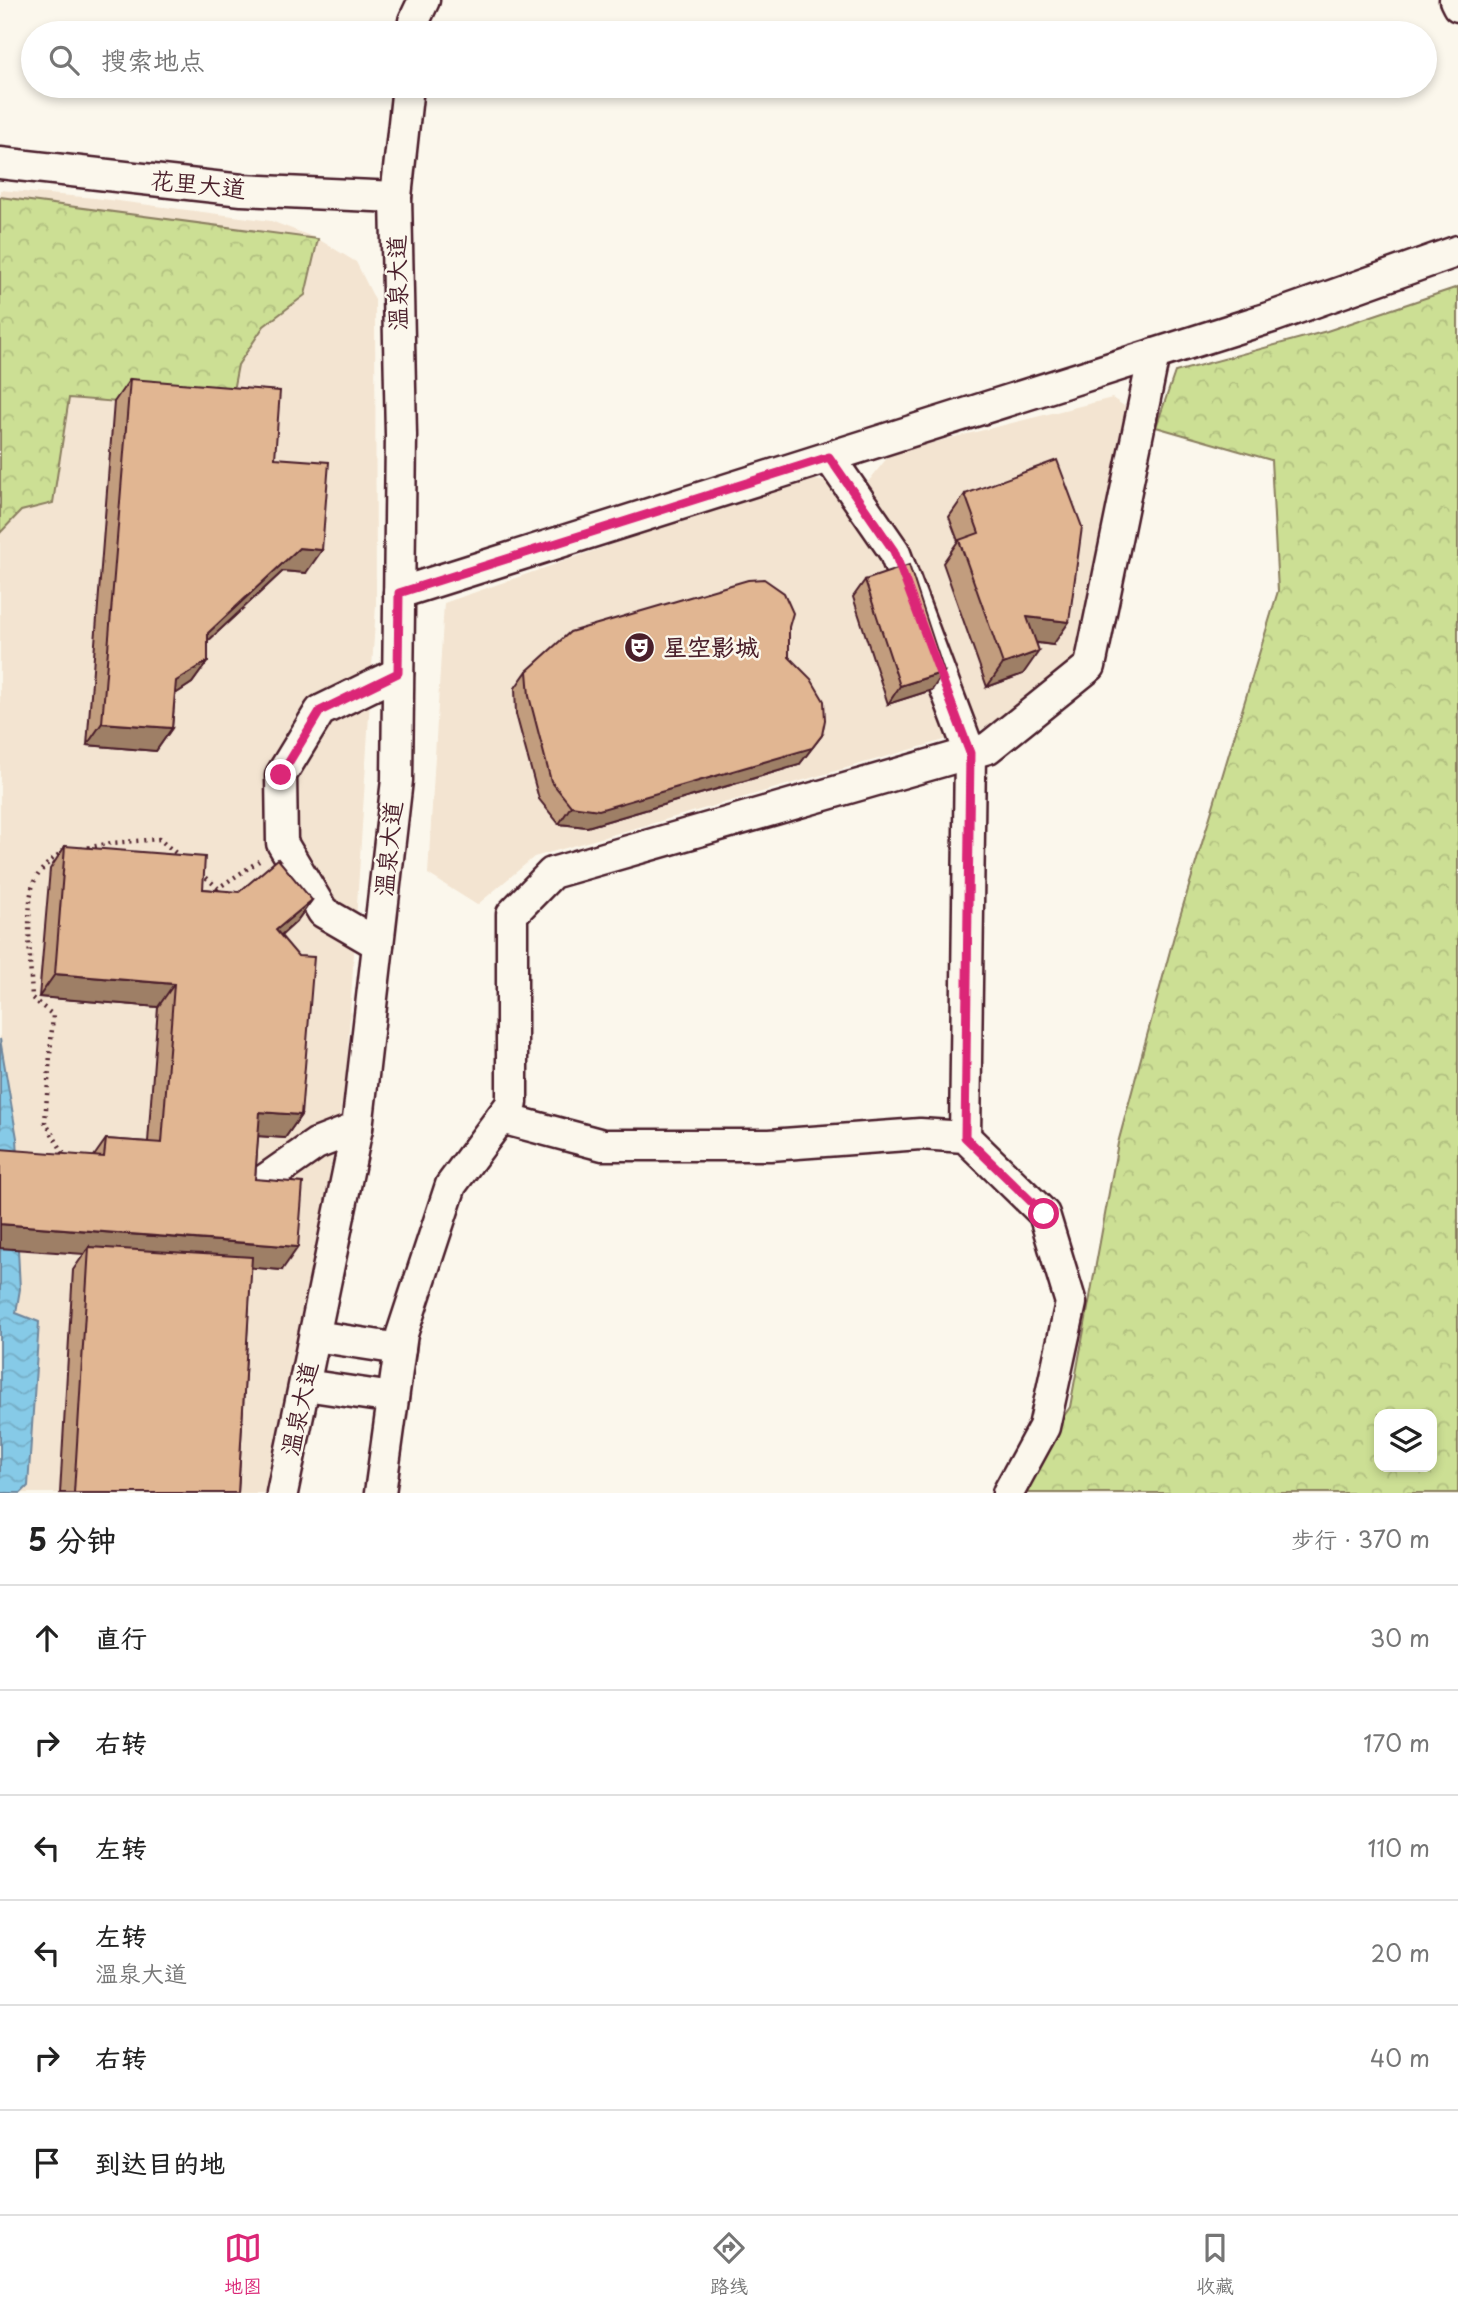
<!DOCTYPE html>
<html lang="zh">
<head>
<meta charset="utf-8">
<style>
  body { margin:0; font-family:"Playpen Sans","LXGW WenKai TC",sans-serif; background:#f2f2f2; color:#222 }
  .controls { position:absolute; right:21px; bottom:21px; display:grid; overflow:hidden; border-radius:14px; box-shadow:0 4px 10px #0003 }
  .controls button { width:63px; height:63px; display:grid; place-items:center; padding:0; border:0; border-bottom:2px solid #e0e0e0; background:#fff; color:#222; font:35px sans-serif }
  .stop { position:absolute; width:21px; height:21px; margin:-16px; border:5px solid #db2777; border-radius:50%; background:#fff }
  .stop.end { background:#db2777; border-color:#fff; box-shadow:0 2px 7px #0008 }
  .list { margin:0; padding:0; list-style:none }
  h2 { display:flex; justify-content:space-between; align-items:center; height:91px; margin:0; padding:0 28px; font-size:30px }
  h2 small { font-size:23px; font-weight:400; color:#767676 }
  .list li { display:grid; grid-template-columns:46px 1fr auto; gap:21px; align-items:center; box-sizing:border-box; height:105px; padding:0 28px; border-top:2px solid #e0e0e0 }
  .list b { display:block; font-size:26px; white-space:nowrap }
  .list p { margin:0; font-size:23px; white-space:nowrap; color:#767676 }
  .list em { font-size:23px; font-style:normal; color:#767676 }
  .icon { flex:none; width:38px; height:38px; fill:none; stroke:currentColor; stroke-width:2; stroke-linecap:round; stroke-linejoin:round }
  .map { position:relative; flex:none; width:1458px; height:1493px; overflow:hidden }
  .search { position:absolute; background:#fff; box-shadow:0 4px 10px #0003; left:21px; right:21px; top:21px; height:77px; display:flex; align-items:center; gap:18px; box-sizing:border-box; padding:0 24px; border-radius:38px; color:#767676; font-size:26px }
  .sheet { height:721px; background:#fff }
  nav { display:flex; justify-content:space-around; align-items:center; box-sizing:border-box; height:98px; border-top:2px solid #e0e0e0; background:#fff; font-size:19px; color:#767676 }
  nav a { display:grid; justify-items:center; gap:4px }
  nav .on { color:#db2777 }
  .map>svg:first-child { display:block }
  .built { fill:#f3e4d1 }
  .forest { fill:url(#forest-crowns); stroke:#8b7f60; stroke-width:2; fill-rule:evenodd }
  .water { fill:url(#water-waves); stroke:#6e869c; stroke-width:2 }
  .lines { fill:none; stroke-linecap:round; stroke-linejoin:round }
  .minor-casing { stroke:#4a1f2b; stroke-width:35 }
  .path { stroke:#4a1f2b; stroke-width:4.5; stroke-dasharray:2 5; stroke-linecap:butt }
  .minor { stroke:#fbf7ec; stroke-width:30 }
  .wall { fill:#c29d7e; stroke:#4a1f2b; stroke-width:2 }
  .shaded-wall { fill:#9e7f66; stroke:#4a1f2b; stroke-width:2 }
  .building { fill:#e1b692; stroke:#4a1f2b; stroke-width:2 }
  .route { stroke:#db2777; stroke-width:9 }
  .labels { text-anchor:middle; stroke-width:5; stroke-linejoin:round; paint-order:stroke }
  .street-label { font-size:24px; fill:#4a1f2b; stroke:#fbf7ec }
  .poi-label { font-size:24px; font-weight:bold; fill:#4a1f2b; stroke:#fbf7ec; text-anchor:start }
</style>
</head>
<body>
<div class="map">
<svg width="1458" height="1493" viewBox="0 0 1458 1493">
  <defs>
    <pattern id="forest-crowns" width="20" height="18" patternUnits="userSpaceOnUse" patternTransform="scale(1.75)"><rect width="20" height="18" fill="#ccdf94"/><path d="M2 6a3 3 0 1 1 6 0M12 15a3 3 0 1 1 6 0" fill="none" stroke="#b1bf80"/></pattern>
    <pattern id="water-waves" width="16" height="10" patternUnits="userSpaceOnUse" patternTransform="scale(1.75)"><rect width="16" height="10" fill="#86cae7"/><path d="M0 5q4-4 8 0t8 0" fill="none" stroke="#75adc6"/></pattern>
  </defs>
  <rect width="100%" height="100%" fill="#fbf7ec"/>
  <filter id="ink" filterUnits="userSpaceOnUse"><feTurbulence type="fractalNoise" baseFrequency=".0143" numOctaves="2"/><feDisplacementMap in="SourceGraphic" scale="14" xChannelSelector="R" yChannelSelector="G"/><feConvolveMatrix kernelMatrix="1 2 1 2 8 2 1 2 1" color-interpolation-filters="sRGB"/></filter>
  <g filter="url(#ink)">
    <!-- built -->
    <g class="built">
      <path d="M0,190l95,8 176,23 47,18 38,23 19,38 1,305 -30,474 -72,414h-274z"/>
      <path d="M1112,398l44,29 -55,220 -118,82 -449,128 -57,48 -49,-31 16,-271 358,-125 62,9 27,-34z"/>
    </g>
    <!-- forest -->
    <g class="forest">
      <path d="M0,197l318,42 -13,56 -41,31 -26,39 -9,46 -160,-13 -16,105 -32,8 -21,22z"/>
      <path d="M1458,287v1206h-447l59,-86 48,-264 56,-207 104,-345 -7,-131 -115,-33 19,-55 152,-41zM1379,1414h53v53h-53z"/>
    </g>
    <!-- water -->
    <g class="water">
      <path d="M0,1039l17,99 2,36 -19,-1z"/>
      <path d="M0,1248l18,1 2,40 -4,24 23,9 -11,164 -7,7h-21z"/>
    </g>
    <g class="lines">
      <defs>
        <g id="minor">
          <path d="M1455,0l3,6"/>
          <path d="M413,33l1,-12 10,-21"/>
          <path d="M0,163l242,27 154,7"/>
          <path d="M829,457l65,94 76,202 -5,384"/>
          <path d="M399,593l873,-276 186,-66"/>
          <path d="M378,944l-55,-32 -41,-69 -1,-68 39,-64 78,-38"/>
          <path d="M501,1118l102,27h167l150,-11 45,3 79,77 27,89 -27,124 -36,66"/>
          <path d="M256,1186l60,-42 41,-16"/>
          <path d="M315,1336l85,13"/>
          <path d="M305,1385l88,13"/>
          <path d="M282,1493l75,-365 40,-348 4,-345 -5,-238 12,-111"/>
          <path d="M380,1493l22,-159 49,-149 61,-82v-189l40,-41 436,-125 102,-82 64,-312"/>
        </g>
      </defs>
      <!-- minor casing -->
      <use href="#minor" class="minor-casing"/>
      <!-- path -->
      <g class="path">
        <path d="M81,849l30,-6 48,-4 24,20"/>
        <path d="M65,852c-10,2 -27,20 -31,30 -9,20 -3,91 -2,116l21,17 -8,107 22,37"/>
        <path d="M201,873l17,15 41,-27"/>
      </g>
      <!-- minor -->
      <use href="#minor" class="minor"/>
    </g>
    <!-- wall -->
    <g class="wall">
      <path d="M130,379l145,79 31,115 -23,-2 -75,70v20l-16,22 -17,11 -3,34 -16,23 -69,-6 27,-343z"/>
      <path d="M965,494l88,151 -16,-2 -14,31 -36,13 -44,-124 15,-22 -9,-24z"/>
      <path d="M865,580l67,110 -44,14 -35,-107z"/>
      <path d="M789,627v30l33,78 -23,30 -212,62 -28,-3 -20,-25 -23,-85 -1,-26 12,-17z"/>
      <path d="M65,846l138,43 109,11 -16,22 -15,14 20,179 -16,23 -27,-2 -3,43 27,91 -31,-3 -13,226h-178l13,-223 11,-16 10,-98 12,-17 42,3 10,-135 -119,-10 11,-128z"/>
    </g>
    <!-- shaded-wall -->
    <g class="shaded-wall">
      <path d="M299,548l23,2 -16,23 -23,-2 -91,85 16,-23z"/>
      <path d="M1027,617l42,5 -16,23 -42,-6z"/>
      <path d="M1039,651l-16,23 -36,13 16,-23z"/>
      <path d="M208,661l-16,22 -32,21 16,-23z"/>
      <path d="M944,672l-12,18 -44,14 12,-18z"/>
      <path d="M102,723l70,5 -16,23 -69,-6z"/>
      <path d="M822,735l-23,30 -212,62 -28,-3 12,-18z"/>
      <path d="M312,900l-16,22 -36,31 16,-23z"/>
      <path d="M55,974l119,10 -16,23 -119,-10z"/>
      <path d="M260,1112l41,3 -16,23 -41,-3z"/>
      <path d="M0,1224l298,23 -16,23 -193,-15v-8l-5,7 -84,-6z"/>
    </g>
    <!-- building -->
    <g class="building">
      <path d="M130,379l150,12 -5,67 54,4 -7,88 -23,-2 -91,85v28l-32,20 -4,47 -70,-5z"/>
      <path d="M1057,460l25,67 -13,95 -42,-5 12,34 -36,13 -44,-124 20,-7 -14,-39z"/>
      <path d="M909,565l35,107 -44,14 -35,-106z"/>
      <path d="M764,579l20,14 9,20 -4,14v30l22,22 13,22 1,19 -3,15 -10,13 -213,62 -28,-4 -20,-25 -22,-85 -2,-25 43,-39 178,-52z"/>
      <path d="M65,846l140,11 -2,32 36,3 39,-33 34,41 -36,30 22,26 16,1 -13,158 -41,-3 -5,67 48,4 -5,64 -298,-23v-75l104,8 2,-18 56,4 12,-159 -119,-10z"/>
      <path d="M89,1247l163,10 -14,236h-164z"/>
    </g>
  </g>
  <g class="lines" filter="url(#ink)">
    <!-- route -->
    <path class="route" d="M281,775l39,-64 78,-38 1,-80 430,-136 65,94 76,202 -5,384 79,77"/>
  </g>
  <!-- icons -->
  <defs>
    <symbol id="theatre-disc" viewBox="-11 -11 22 22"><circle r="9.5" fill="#4a1f2b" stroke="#fbf7ec"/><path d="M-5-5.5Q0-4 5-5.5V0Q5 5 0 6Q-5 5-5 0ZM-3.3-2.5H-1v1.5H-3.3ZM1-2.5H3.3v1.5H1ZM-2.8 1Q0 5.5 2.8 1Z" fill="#fff"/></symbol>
  </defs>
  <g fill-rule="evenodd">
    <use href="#theatre-disc" x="622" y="630" width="35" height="35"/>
  </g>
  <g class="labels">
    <!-- street labels -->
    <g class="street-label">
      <text transform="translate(198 185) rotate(6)" y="8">花里大道</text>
      <text transform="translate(398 283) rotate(-91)" y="8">温泉大道</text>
      <text transform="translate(389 849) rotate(-84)" y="8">温泉大道</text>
      <text transform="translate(300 1409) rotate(-78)" y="8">温泉大道</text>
    </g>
    <!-- poi labels -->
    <g class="poi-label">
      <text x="663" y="656">星空影城</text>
    </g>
  </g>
</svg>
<div class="controls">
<button><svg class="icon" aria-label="layers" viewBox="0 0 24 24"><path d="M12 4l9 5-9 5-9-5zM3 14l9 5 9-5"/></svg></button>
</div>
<div class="stop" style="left:1044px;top:1214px"></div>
<div class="stop end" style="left:281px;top:775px"></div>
<div class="search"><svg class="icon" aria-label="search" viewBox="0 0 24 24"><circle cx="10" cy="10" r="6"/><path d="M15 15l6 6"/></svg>搜索地点</div>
</div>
<section class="sheet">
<h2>5 分钟<small>步行 · 370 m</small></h2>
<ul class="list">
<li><svg class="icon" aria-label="ahead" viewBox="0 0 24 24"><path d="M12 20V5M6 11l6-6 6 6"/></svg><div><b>直行</b></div><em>30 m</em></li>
<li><svg class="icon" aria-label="right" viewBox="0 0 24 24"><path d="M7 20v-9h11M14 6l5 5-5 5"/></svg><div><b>右转</b></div><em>170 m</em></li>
<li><svg class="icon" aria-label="left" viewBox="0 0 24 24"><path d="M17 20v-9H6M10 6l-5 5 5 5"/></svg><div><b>左转</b></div><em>110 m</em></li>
<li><svg class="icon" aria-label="left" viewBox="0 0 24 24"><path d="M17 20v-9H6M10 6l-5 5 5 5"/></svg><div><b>左转</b><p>温泉大道</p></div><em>20 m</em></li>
<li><svg class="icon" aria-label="right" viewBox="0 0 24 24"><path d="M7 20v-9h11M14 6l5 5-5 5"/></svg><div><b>右转</b></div><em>40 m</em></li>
<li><svg class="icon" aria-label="arrive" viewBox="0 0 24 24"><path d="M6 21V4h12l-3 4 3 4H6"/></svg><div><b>到达目的地</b></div></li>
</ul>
</section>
<nav>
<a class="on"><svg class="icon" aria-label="map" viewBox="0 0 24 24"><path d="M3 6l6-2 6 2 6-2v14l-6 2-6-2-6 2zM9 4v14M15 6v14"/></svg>地图</a>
<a><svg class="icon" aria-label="directions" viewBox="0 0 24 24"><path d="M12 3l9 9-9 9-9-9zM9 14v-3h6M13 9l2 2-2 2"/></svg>路线</a>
<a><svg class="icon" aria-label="saved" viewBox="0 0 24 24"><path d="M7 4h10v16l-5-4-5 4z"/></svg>收藏</a>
</nav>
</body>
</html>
